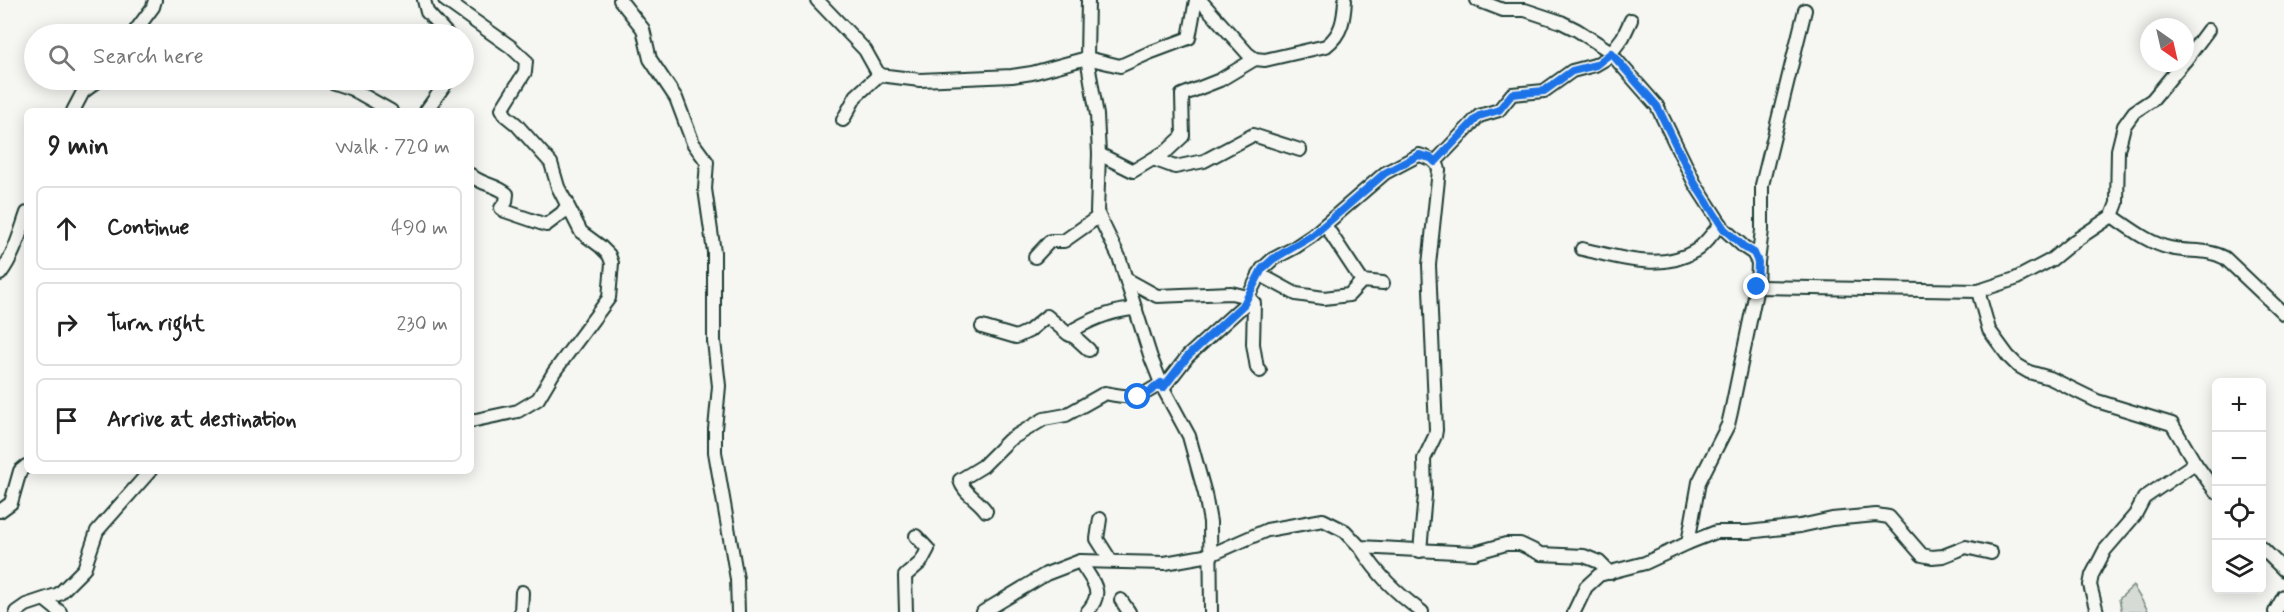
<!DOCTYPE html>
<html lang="en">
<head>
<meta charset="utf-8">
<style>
  body { margin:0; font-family:Mynerve,sans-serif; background:#f2f2f2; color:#222 }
  .controls { position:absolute; right:18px; bottom:18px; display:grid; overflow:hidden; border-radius:9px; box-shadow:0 3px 15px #0003 }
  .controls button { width:54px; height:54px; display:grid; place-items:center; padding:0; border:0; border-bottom:2px solid #e0e0e0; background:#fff; color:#222; font:30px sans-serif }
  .compass { position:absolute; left:2140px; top:18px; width:54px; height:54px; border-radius:50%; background:#fff; box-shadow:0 3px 15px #0003; rotate:146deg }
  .stop { position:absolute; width:18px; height:18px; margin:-14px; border:4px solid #1a73e8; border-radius:50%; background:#fff }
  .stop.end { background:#1a73e8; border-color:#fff; box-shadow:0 2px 6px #0008 }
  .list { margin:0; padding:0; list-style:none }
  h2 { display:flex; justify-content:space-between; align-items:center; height:78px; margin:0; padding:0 24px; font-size:26px }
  h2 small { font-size:20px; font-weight:400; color:#767676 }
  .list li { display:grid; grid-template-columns:39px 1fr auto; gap:18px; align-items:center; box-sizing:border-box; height:84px; margin:0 12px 12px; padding:0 12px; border:2px solid #e0e0e0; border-radius:9px }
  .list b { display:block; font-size:22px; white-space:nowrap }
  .list em { font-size:20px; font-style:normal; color:#767676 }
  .icon { flex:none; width:33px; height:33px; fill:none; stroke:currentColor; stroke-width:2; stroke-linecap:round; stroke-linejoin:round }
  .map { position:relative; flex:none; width:2284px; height:612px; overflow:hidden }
  .search { position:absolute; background:#fff; box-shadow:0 3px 15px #0003; left:24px; top:24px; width:450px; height:66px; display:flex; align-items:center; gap:15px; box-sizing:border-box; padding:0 21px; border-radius:33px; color:#767676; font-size:22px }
  .panel { position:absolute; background:#fff; box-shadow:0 3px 15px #0003; left:24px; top:108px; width:450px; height:366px; border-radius:9px }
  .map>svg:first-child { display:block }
  .green { fill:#d6dbd6; stroke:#7a8c85; stroke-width:1.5 }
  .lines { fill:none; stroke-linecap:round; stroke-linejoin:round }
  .minor-casing { stroke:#1f3d34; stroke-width:16 }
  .minor { stroke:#f6f6f2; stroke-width:12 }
  .route { stroke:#1a73e8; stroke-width:8 }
</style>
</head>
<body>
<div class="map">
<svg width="2284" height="612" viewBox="0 0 2284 612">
  <rect width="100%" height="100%" fill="#f6f6f2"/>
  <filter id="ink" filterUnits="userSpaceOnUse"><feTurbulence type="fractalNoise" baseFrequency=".0167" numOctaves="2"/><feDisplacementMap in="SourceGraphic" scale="12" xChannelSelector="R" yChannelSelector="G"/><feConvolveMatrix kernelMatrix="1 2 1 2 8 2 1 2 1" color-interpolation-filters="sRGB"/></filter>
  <g filter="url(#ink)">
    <!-- green -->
    <path class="green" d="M2133,586l16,26h-27l-3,-13z"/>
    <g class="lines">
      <defs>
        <g id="minor">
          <path d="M424,0l3,12 20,22"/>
          <path d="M445,0l66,47 15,14 -1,11 -23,37 4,7 10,8 35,39 7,24 23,45 19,14 9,9 3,8 -3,35 -55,74 -16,27 -20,12 -47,10"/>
          <path d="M620,0l23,29 7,30 26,39 17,45 14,19 -2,27 9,63v89l5,45 -4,43v23l22,127 1,33"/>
          <path d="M817,0l48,50 14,25"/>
          <path d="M1088,0l-1,58 10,57 2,39 -2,58 22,45 32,101 12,30 26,48 16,58 5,28 1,90"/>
          <path d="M1200,0l48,54 7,5 10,1 61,-14c16,-12 18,-27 19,-46"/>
          <path d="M1477,0l26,10h22l36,12 16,8 31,20 49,56 38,78 29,45 20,18 9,6 5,9 -1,25 -26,125 -3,13 -29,57 -11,61 -43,20 -46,12 -13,12 -12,25"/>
          <path d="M133,34l20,-27 2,-7"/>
          <path d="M2185,61l23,-31"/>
          <path d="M331,82l21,7 39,22"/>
          <path d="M73,111l10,-19 16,-12"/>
          <path d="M426,111l22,-31"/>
          <path d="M843,120l13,-24 23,-21 41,5 92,-4 20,-3 55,-15 33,8 29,-13 40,-15 7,-38"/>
          <path d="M1099,154l34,17 35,-21 15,-14 -1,-41 38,-15 35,-21"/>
          <path d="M1153,159l22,8 29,-6 49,-26 47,15"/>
          <path d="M1435,162l44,-46 20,-6 13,-16 32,-3 28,-20 23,-6 12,-7 16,-21 8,-17"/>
          <path d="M471,175c10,10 25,9 36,19l-1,8 -5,6 4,3 41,14 16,-12 5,-7v-4"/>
          <path d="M2112,216c18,12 36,27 58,32 19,5 37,0 55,10l59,56"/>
          <path d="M1325,225l37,56"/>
          <path d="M1582,249c36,8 79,23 113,2 10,-6 18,-19 26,-27"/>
          <path d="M1035,257l15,-16h14l34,-24"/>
          <path d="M1758,262l4,-32v-45l43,-175"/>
          <path d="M0,274c14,-18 20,-41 27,-61"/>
          <path d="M1259,274l37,20 28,4 25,-3 13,-14 21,2"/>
          <path d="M1128,280l29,16 74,-3 17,4 6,6 -1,41 4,24 3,3"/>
          <path d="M1757,287l221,4 37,-12 36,-19 22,-18 39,-26 5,-13 1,-53 6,-24 10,-14 18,-12 31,-37"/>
          <path d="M1978,291l11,39 19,26 9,9 12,7 21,6 47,23 75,23 23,39 21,29"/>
          <path d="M982,327l34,10 13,-6 18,-15 21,18 8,4"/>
          <path d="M1089,350l-13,-12 -1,-9c19,-11 40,-19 61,-20"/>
          <path d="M1163,388l25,-32 56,-51 18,-36 11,-10 21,-11 18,-12 73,-63 34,-18c10,3 18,5 20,15l-10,95 7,165 -1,6 -11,23 1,36 -5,56"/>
          <path d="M0,511l11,-8 9,-32 6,-5"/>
          <path d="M986,511c-7,-11 -23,-18 -26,-31l23,-14 26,-26 35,-21 22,-4 39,-22c26,5 34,7 56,-10"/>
          <path d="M1100,519l-3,20 14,22"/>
          <path d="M1688,543l28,-11h32l52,-6 32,-7 44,-4 13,2 33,38 10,2 11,-1 23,-9 25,6"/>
          <path d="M1360,547c18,28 35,45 62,65"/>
          <path d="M2262,548l22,22"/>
          <path d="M1080,561c12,21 26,30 7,51"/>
          <path d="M45,600l15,12"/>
          <path d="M1121,600l8,12"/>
          <path d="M16,612l10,-7 33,-11 25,-25 13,-38 53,-60"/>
          <path d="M521,612l1,-20"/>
          <path d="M906,612l-1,-36 16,-14 7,-13 -12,-13"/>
          <path d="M983,612l63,-38 34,-13 85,2 45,-8 57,-25 56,-10 22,11 15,16 114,6 32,-9h14l21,10 43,2 15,6 11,11"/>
          <path d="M2097,612l-7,-27 2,-10 13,-25 30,-35 9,-17 51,-35"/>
          <path d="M2275,612l9,-16"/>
        </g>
      </defs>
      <!-- minor casing -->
      <use href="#minor" class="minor-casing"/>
      <!-- minor -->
      <use href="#minor" class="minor"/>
    </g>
  </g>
  <g class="lines" filter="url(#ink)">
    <!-- route -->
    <path class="route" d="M1138,397l11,-5 12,-9 2,5 25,-32 56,-52 18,-35 11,-10 39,-23 73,-63 34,-18 12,3 4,4 44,-46 20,-6 13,-16 32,-3 28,-20 24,-6 15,-12 46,53 38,78 29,45 20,18 10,6 4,9 -1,25"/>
  </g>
</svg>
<div class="controls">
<button>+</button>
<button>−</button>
<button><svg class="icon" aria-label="locate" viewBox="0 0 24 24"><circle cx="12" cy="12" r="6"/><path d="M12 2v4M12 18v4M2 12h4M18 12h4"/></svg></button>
<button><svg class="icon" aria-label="layers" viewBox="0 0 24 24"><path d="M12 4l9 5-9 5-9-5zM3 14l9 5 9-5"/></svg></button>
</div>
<svg class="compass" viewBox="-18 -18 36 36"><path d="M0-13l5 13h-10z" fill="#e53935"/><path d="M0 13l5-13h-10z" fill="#767676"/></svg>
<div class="stop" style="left:1138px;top:397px"></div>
<div class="stop end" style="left:1757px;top:287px"></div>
<div class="search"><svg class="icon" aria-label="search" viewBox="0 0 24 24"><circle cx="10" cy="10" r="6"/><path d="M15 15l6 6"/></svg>Search here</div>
<section class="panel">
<h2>9 min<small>Walk · 720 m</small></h2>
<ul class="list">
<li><svg class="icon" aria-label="ahead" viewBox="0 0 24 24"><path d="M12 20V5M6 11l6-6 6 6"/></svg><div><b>Continue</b></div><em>490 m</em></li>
<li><svg class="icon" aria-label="right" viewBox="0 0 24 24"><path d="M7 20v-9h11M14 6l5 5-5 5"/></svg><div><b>Turn right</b></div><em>230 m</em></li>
<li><svg class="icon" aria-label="arrive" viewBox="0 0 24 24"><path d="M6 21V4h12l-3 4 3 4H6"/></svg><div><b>Arrive at destination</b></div></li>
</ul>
</section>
</div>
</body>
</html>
